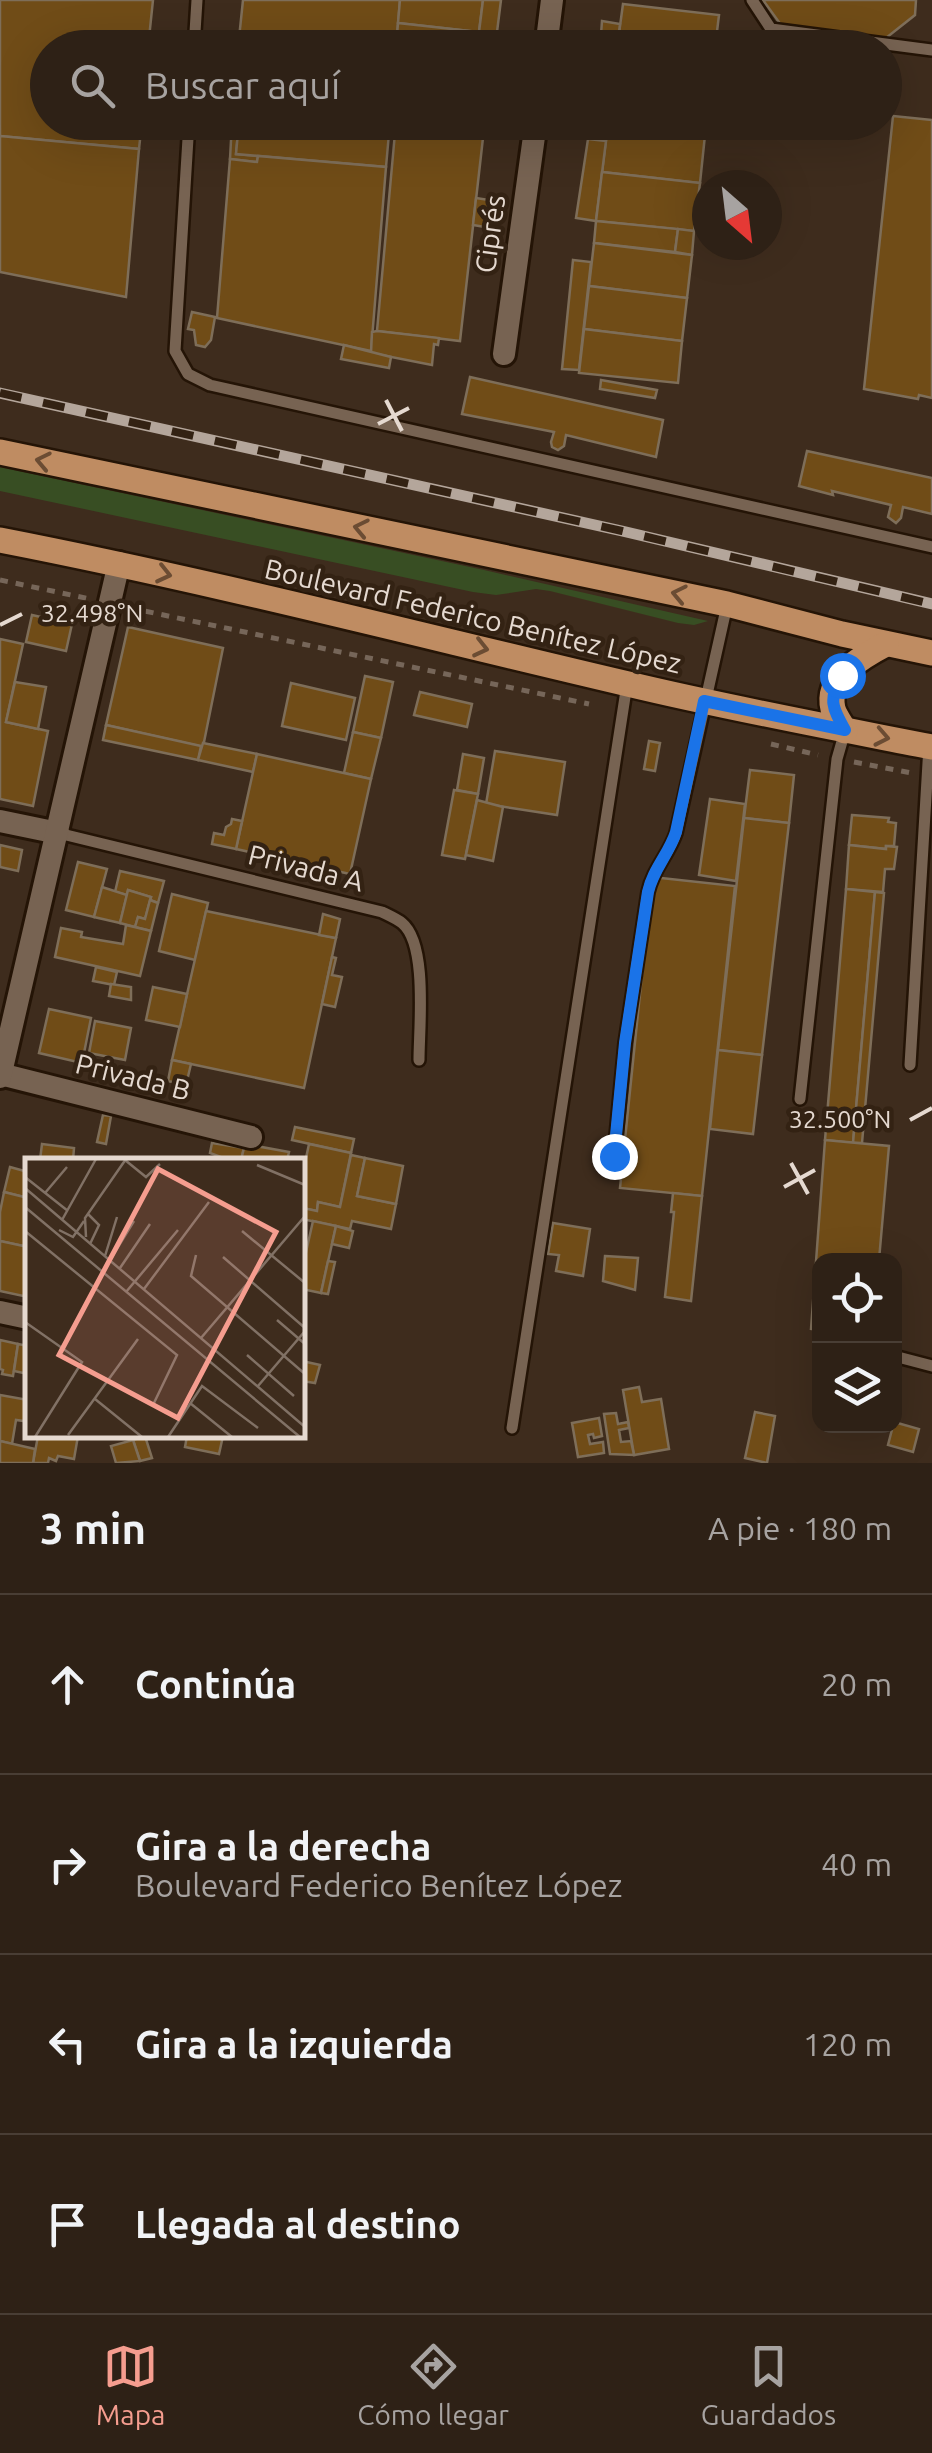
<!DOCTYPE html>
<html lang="es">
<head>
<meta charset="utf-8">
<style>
  body { margin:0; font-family:Ubuntu,sans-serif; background:#36291f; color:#f1f3f6 }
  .controls { position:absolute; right:30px; bottom:30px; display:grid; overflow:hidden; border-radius:20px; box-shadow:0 10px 40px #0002 }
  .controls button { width:90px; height:90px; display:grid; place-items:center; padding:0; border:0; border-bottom:2px solid #493e35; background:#2e2116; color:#f1f3f6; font:50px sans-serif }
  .compass { position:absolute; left:692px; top:170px; width:90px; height:90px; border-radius:50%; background:#2e2116; box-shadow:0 10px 40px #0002; rotate:152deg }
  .stop { position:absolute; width:30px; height:30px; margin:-22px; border:8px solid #1a73e8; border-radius:50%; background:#fff }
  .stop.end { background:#1a73e8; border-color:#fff; box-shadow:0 2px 10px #0008 }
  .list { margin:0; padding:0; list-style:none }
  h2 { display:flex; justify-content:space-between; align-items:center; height:130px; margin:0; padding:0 40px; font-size:42px }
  h2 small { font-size:32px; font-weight:400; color:#a7a3a1 }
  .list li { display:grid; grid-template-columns:65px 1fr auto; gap:30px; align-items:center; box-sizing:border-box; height:180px; padding:0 40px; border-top:2px solid #493e35 }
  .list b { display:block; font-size:38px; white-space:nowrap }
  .list p { margin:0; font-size:32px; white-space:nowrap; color:#a7a3a1 }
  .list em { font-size:32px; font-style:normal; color:#a7a3a1 }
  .icon { flex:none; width:55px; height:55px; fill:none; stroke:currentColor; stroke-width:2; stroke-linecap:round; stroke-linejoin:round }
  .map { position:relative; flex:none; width:932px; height:1463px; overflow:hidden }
  .search { position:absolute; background:#2e2116; box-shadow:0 10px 40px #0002; left:30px; right:30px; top:30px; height:110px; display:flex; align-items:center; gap:25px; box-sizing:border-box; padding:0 35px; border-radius:55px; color:#a7a3a1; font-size:38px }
  .sheet { height:850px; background:#2e2116 }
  nav { display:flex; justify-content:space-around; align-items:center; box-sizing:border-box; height:140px; border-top:2px solid #493e35; background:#2e2116; font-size:28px; color:#a7a3a1 }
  nav a { display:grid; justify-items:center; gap:5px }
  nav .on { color:#f59d8f }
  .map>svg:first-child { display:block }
  .grass { fill:#384e23 }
  .building { fill:#704c17; stroke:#7e6e59; stroke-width:2.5 }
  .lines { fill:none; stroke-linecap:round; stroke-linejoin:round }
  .service-casing { stroke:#241406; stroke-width:16 }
  .minor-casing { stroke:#241406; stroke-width:28 }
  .primary-casing { stroke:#241406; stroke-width:30 }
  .path { stroke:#766659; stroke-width:5; stroke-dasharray:8 8; stroke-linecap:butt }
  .service { stroke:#776352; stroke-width:11 }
  .minor { stroke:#776352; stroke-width:22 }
  .primary { stroke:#bf8c62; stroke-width:25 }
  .rail-casing { stroke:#b4a69b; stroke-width:11 }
  .rail { stroke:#332213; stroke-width:8; stroke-dasharray:22; stroke-linecap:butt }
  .oneway { stroke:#6b4c33 }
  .route { stroke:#1a73e8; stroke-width:12 }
  .ticks { fill:none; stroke:#e5d9d0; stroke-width:4 }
  .labels { text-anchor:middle; stroke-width:9; stroke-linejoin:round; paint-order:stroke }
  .street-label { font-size:28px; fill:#e5d9d0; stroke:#332213 }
  .inset-road { fill:none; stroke:#817165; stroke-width:2.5 }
  .view { fill:#f59d8f; fill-opacity:0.15; stroke:#f59d8f; stroke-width:5 }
  .inset-edge { fill:none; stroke:#e5d9d0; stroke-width:5 }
  .ticks-label { font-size:25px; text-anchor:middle; fill:#e5d9d0; stroke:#332213; stroke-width:9; stroke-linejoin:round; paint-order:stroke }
</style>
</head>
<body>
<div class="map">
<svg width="932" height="1463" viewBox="0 0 932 1463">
  <rect width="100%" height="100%" fill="#3e2c1d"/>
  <!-- grass -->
  <path class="grass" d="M0,467l484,103 224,51 -14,4 -16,-2 -128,-32 -14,-2 -40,6 -23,-3 -473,-101z"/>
  <!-- building -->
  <g class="building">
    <path d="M0,0h153l-5,48h-100v74h94l-3,27 -139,-13z"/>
    <path d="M243,0h157l-4,48h-158z"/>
    <path d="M400,0h83l-4,32 -81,-9z"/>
    <path d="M483,0h18l-6,48h-18z"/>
    <path d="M763,0h153l-1,15 -29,23 -105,-13z"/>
    <path d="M623,4l96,11 -4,33h-98z"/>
    <path d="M602,21l18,3 -3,24h-17z"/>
    <path d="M398,23l81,9 -2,16h-81z"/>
    <path d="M893,116l39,4v278l-13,-3 -1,4 -54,-10z"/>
    <path d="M232,122h7l-3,32 22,2 -1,6 -27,-3z"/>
    <path d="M239,122h151l-4,45 -150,-13z"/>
    <path d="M396,122h31l57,7 -24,212 -83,-10z"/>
    <path d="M590,122l18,2 -2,17 -18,-2z"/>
    <path d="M608,124l97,11 -5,48 -98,-11z"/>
    <path d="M0,136l139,13 -13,148 -126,-25z"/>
    <path d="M588,139l18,2 -10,80 -20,-3z"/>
    <path d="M258,156l128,11 -15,184 -154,-33 13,-159 27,3z"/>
    <path d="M602,172l98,11 -6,48 -98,-10z"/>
    <path d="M476,198l13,2 -4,27 -12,-2z"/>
    <path d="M596,221l82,8 -3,23 -81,-9z"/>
    <path d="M678,229l16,2 -2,24 -17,-3z"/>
    <path d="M594,243l98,12 -5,43 -98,-12z"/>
    <path d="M573,260l18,2 -12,108 -17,-1z"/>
    <path d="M589,286l98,12 -5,43 -98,-12z"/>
    <path d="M192,312l23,5 -4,23 -6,7 -9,-2 -2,-15 -6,-1z"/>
    <path d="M584,329l98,12 -4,42 -99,-10z"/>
    <path d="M377,331l62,7 -1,7 -4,-1 -2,21 -61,-12 1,-21z"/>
    <path d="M344,345l47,12 -2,11 -48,-9z"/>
    <path d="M470,377l193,43 -7,37 -90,-22 -2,11 -6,4 -6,-3 -1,-5 3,-10 -92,-18z"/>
    <path d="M601,380l56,10 -2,8 -55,-9z"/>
    <path d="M807,451l125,27v36l-29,-7 -2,11 -5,5 -8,-6 3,-12 -59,-14 1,4 -34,-9z"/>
    <path d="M32,615l40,9 -6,27 -40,-9z"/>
    <path d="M128,627l95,21 -20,99 -97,-22z"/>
    <path d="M0,639l23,5 -17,78 42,9 -15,75 -33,-7z"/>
    <path d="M365,676l28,6 -12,56 -28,-6z"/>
    <path d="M15,682l31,5 -8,42 -32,-7z"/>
    <path d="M291,683l64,15 -9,42 -64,-14z"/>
    <path d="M420,692l52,12 -5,23 -53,-12z"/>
    <path d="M106,725l95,21 -3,14 -95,-20z"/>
    <path d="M353,732l28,6 -10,41 -27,-6z"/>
    <path d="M649,741l11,2 -5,28 -11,-2z"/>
    <path d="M203,743l54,11 -4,18 -55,-12z"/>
    <path d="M495,751l70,11 -8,53 -71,-11z"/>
    <path d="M257,754l114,25 -21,95 -114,-25z"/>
    <path d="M463,754l21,4 -6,36 -21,-4z"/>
    <path d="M750,770l44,5 -5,48 -45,-5z"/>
    <path d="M454,790l24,4 -13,65 -23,-4z"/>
    <path d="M710,799l35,5 -9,77 -37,-6z"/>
    <path d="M477,800l26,7 -10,54 -27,-6z"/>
    <path d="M852,815l37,3 -1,4 8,1 -2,23h-8v3l-37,-4z"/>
    <path d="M744,818l45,5 -27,232 -44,-5z"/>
    <path d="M232,819l10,2 -6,28 -24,-5 2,-11 10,2 2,-8 5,-3z"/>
    <path d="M0,845l22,5 -4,21 -18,-4z"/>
    <path d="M849,845l37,4v-3l11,1 -3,22h-9l-2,23 -37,-3z"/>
    <path d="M78,862l29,7 -13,48 -28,-7z"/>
    <path d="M120,871l44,10 -6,22 -8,-3 1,-3 -23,-7 -1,5 -12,-3z"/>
    <path d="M652,877l83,9 -33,310 -82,-8z"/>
    <path d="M102,887l25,8 -7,28 -26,-6z"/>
    <path d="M846,889l29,3 -22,251 -28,-3z"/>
    <path d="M128,890l23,7 -6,22 -7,-2 -3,10 -15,-4z"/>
    <path d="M875,892l9,1 -22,250h-9z"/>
    <path d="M172,894l36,9 -13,57 -36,-9z"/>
    <path d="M150,900l8,3 -7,28 -16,-4 3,-10 7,2z"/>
    <path d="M206,911l130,27 -32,150 -132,-28z"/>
    <path d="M323,914l17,5 -4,19 -17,-3z"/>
    <path d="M126,925l25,6 -11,45 -85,-19 6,-29 21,4 -1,5 42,7z"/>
    <path d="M332,957l4,1 -4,17 10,2 -7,30 -13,-3z"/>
    <path d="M96,967l21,5 -3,13 -21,-4z"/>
    <path d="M111,984l20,3v13l-22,-4z"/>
    <path d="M153,987l34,7 -7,33 -34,-7z"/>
    <path d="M49,1009l42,9 -9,45 -43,-10z"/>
    <path d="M95,1021l36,7 -6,32 -36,-7z"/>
    <path d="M718,1050l44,5 -9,79 -43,-5z"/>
    <path d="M172,1060l19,4 -5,21 -18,-4z"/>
    <path d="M103,1115l8,1 -5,28 -9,-2z"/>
    <path d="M295,1127l59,12 -3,14 -59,-13z"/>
    <path d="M825,1140l64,6 -10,114h-59v70l-9,-1z"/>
    <path d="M212,1143l32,5 -3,12h-21l1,-3 -11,-4z"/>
    <path d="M42,1144l32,4 -1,12h-33z"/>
    <path d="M245,1144l44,8 -2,8h-46z"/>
    <path d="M309,1144l42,9 -11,54 -22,-5 -1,9 -15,-3v-31z"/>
    <path d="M351,1155l14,3 -8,38 39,8 -5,25 -39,-8 -2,8 -48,-10 1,-11 14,3 1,-9 22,5z"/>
    <path d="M365,1158l38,8 -7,38 -39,-8z"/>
    <path d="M10,1167l18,5v26l-24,-6z"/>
    <path d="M4,1192l24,6v49l-28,-6v-29z"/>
    <path d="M673,1193l29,3 -11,105 -26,-4 9,-85h-3z"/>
    <path d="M313,1221l23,5 -15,67 -19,-4v-19z"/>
    <path d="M553,1223l37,6 -7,47 -27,-5 3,-16 -11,-1z"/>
    <path d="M336,1226l17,5 -4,17 -17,-4z"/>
    <path d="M0,1241l28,6v50l-28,-6z"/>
    <path d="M605,1256l33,2 -3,32 -32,-9z"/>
    <path d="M328,1261l7,1 -7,32 -7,-1z"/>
    <path d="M0,1340l18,4 -5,32 -11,-2 1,-4 -3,-1z"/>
    <path d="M18,1344l10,2v28l-14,-3z"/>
    <path d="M302,1361l18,4 -5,18 -13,-2z"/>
    <path d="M639,1387l3,15 19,-3 8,50 -35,6 -11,-65z"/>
    <path d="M0,1395l28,5 -4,21 -8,-1 -4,24 -12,-3z"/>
    <path d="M755,1412l20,4 -8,47 -22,-5z"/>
    <path d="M616,1413l2,11 10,-2 1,6 -10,2 2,12 10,-1 3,14 -24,-1 -6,-40z"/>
    <path d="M599,1418l3,18 -8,2 -1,-4 -5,1 2,9 13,-2 1,11 -26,4 -6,-34z"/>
    <path d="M894,1422l25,7 -6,23 -25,-7z"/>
    <path d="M38,1436h40l-4,23 -16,-3 -2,5 -7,-3 -1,5h-15z"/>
    <path d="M145,1436l7,22 -12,3 -7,-21z"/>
    <path d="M187,1436h36l-4,18 -34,-7z"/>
    <path d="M133,1440l7,21 -24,2 -5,-17z"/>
    <path d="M0,1441l35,8 -2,14h-33z"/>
  </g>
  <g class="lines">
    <defs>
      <g id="service">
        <path d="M752,0l19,29 161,21"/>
        <path d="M194,48l3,-48"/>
        <path d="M189,122l-14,229 13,23 22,11 722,162"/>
        <path d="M58,833l324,79c6,3 15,7 20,11 26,21 17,105 17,137"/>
        <path d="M910,1065l19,-319"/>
        <path d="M800,1099l37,-340 8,-28"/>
        <path d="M614,1156l11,-113 23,-151c5,-23 21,-38 28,-59l51,-228"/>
        <path d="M894,1356l38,10"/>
        <path d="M512,1428l115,-744"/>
      </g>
      <g id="minor">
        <path d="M546,48l6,-48"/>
        <path d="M504,354l32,-232"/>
        <path d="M0,821l58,12"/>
        <path d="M0,1074l251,63"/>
        <path d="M0,1077l119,-514"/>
        <path d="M0,1312l28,6"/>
      </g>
      <g id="primary">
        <path d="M0,452l727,152 115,30 90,19"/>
        <path d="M0,540c211,41 419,95 628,144 100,24 202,43 304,63"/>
        <path d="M845,731c-4,-7 -10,-15 -12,-22 -8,-32 30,-53 53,-65"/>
      </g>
    </defs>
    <!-- service casing -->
    <use href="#service" class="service-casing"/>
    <!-- minor casing -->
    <use href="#minor" class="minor-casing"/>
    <!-- primary casing -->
    <use href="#primary" class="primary-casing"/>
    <!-- path -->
    <g class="path">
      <path d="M0,580l90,19"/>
      <path d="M130,608l459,96"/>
      <path d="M771,744l47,11"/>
      <path d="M854,762l58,11"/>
    </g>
    <!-- service -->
    <use href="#service" class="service"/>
    <!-- minor -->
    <use href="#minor" class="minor"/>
    <!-- primary -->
    <use href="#primary" class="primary"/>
    <defs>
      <path id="rail" d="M0,393l622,138 310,73"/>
    </defs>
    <!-- rail casing -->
    <use href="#rail" class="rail-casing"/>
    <!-- rail -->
    <use href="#rail" class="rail"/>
  </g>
  <!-- one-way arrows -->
  <defs><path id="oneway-chevron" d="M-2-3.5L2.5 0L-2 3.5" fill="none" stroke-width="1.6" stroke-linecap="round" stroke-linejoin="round" transform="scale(2.5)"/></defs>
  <g class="oneway">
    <use href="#oneway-chevron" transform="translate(43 461) rotate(-168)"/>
    <use href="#oneway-chevron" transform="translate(361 528) rotate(-168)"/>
    <use href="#oneway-chevron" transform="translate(164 574) rotate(13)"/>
    <use href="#oneway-chevron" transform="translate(679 594) rotate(-168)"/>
    <use href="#oneway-chevron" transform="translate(481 648) rotate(13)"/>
    <use href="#oneway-chevron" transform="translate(882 737) rotate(11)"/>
  </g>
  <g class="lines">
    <!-- route -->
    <path class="route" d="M614,1156l11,-113 23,-151c5,-23 21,-38 28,-60l28,-131 141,29c-13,-23 -17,-30 -3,-55"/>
  </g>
  <!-- ticks -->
  <path class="ticks" d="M386,400l16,31M378,424l31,-16M0,625l22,-11M910,1120l22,-12M791,1163l17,31M784,1187l31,-17"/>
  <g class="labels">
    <!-- street labels -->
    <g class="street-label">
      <text transform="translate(490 234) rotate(-82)" y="10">Ciprés</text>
      <text transform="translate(473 616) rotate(13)" y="10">Boulevard Federico Benítez López</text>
      <text transform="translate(306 868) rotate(14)" y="10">Privada A</text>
      <text transform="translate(133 1077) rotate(14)" y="10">Privada B</text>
    </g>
  </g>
  <!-- overview -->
  <g transform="translate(25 1158)">
    <rect width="280" height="280" fill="#3e2c1d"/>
    <path class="inset-road" d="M100,2l21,17 14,-13M232,7l48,20M0,19l43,34M0,30l280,239M20,35l22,-26M0,49l275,230M63,56l11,11 -9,19M37,62l34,-61M34,72l14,7 11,-16M0,73l152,124 -24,50M217,73l63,52M61,79l-1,-19 41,-59M171,97l-5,21 114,98M80,98l12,-39M198,99l82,71M85,102l24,-39M95,110l30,-44M119,131l65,-87M101,134l52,-62M252,162l28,24M0,164l57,40 -47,75M176,180l104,-122M222,197l47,41M233,228l47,-55M70,241l47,38M165,245l42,34M43,277l70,-96M143,279l34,-51 56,42"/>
    <path class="view" d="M133,11l118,63 -98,186 -119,-63z"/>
    <rect width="280" height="280" class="inset-edge"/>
  </g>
  <g class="ticks-label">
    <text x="92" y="622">32.498°N</text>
    <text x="840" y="1128">32.500°N</text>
  </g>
</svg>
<div class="controls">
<button><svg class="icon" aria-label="locate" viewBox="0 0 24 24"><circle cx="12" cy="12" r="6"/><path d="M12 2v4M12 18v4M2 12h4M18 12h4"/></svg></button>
<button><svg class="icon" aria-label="layers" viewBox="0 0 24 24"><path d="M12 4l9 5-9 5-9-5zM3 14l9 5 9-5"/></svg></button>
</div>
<svg class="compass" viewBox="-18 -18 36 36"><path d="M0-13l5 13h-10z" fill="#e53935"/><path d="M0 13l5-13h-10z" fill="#a7a3a1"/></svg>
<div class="stop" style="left:842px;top:675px"></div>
<div class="stop end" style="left:614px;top:1156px"></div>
<div class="search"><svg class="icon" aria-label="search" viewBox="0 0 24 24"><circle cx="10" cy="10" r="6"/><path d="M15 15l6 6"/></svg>Buscar aquí</div>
</div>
<section class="sheet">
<h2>3 min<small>A pie · 180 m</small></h2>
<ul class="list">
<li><svg class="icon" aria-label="ahead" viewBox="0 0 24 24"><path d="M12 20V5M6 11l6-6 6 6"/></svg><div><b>Continúa</b></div><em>20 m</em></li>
<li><svg class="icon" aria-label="right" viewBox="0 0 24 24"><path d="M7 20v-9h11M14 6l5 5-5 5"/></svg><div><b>Gira a la derecha</b><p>Boulevard Federico Benítez López</p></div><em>40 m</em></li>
<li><svg class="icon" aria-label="left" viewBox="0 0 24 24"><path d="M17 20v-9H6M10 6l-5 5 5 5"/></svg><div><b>Gira a la izquierda</b></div><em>120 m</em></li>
<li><svg class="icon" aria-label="arrive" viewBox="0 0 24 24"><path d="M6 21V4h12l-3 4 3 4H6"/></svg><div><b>Llegada al destino</b></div></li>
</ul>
</section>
<nav>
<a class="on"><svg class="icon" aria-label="map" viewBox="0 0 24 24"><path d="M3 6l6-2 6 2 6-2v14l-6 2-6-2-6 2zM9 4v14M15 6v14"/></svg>Mapa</a>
<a><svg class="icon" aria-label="directions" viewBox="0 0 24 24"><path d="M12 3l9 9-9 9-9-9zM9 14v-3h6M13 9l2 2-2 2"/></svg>Cómo llegar</a>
<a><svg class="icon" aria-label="saved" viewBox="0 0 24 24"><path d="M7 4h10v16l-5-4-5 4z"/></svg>Guardados</a>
</nav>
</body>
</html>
